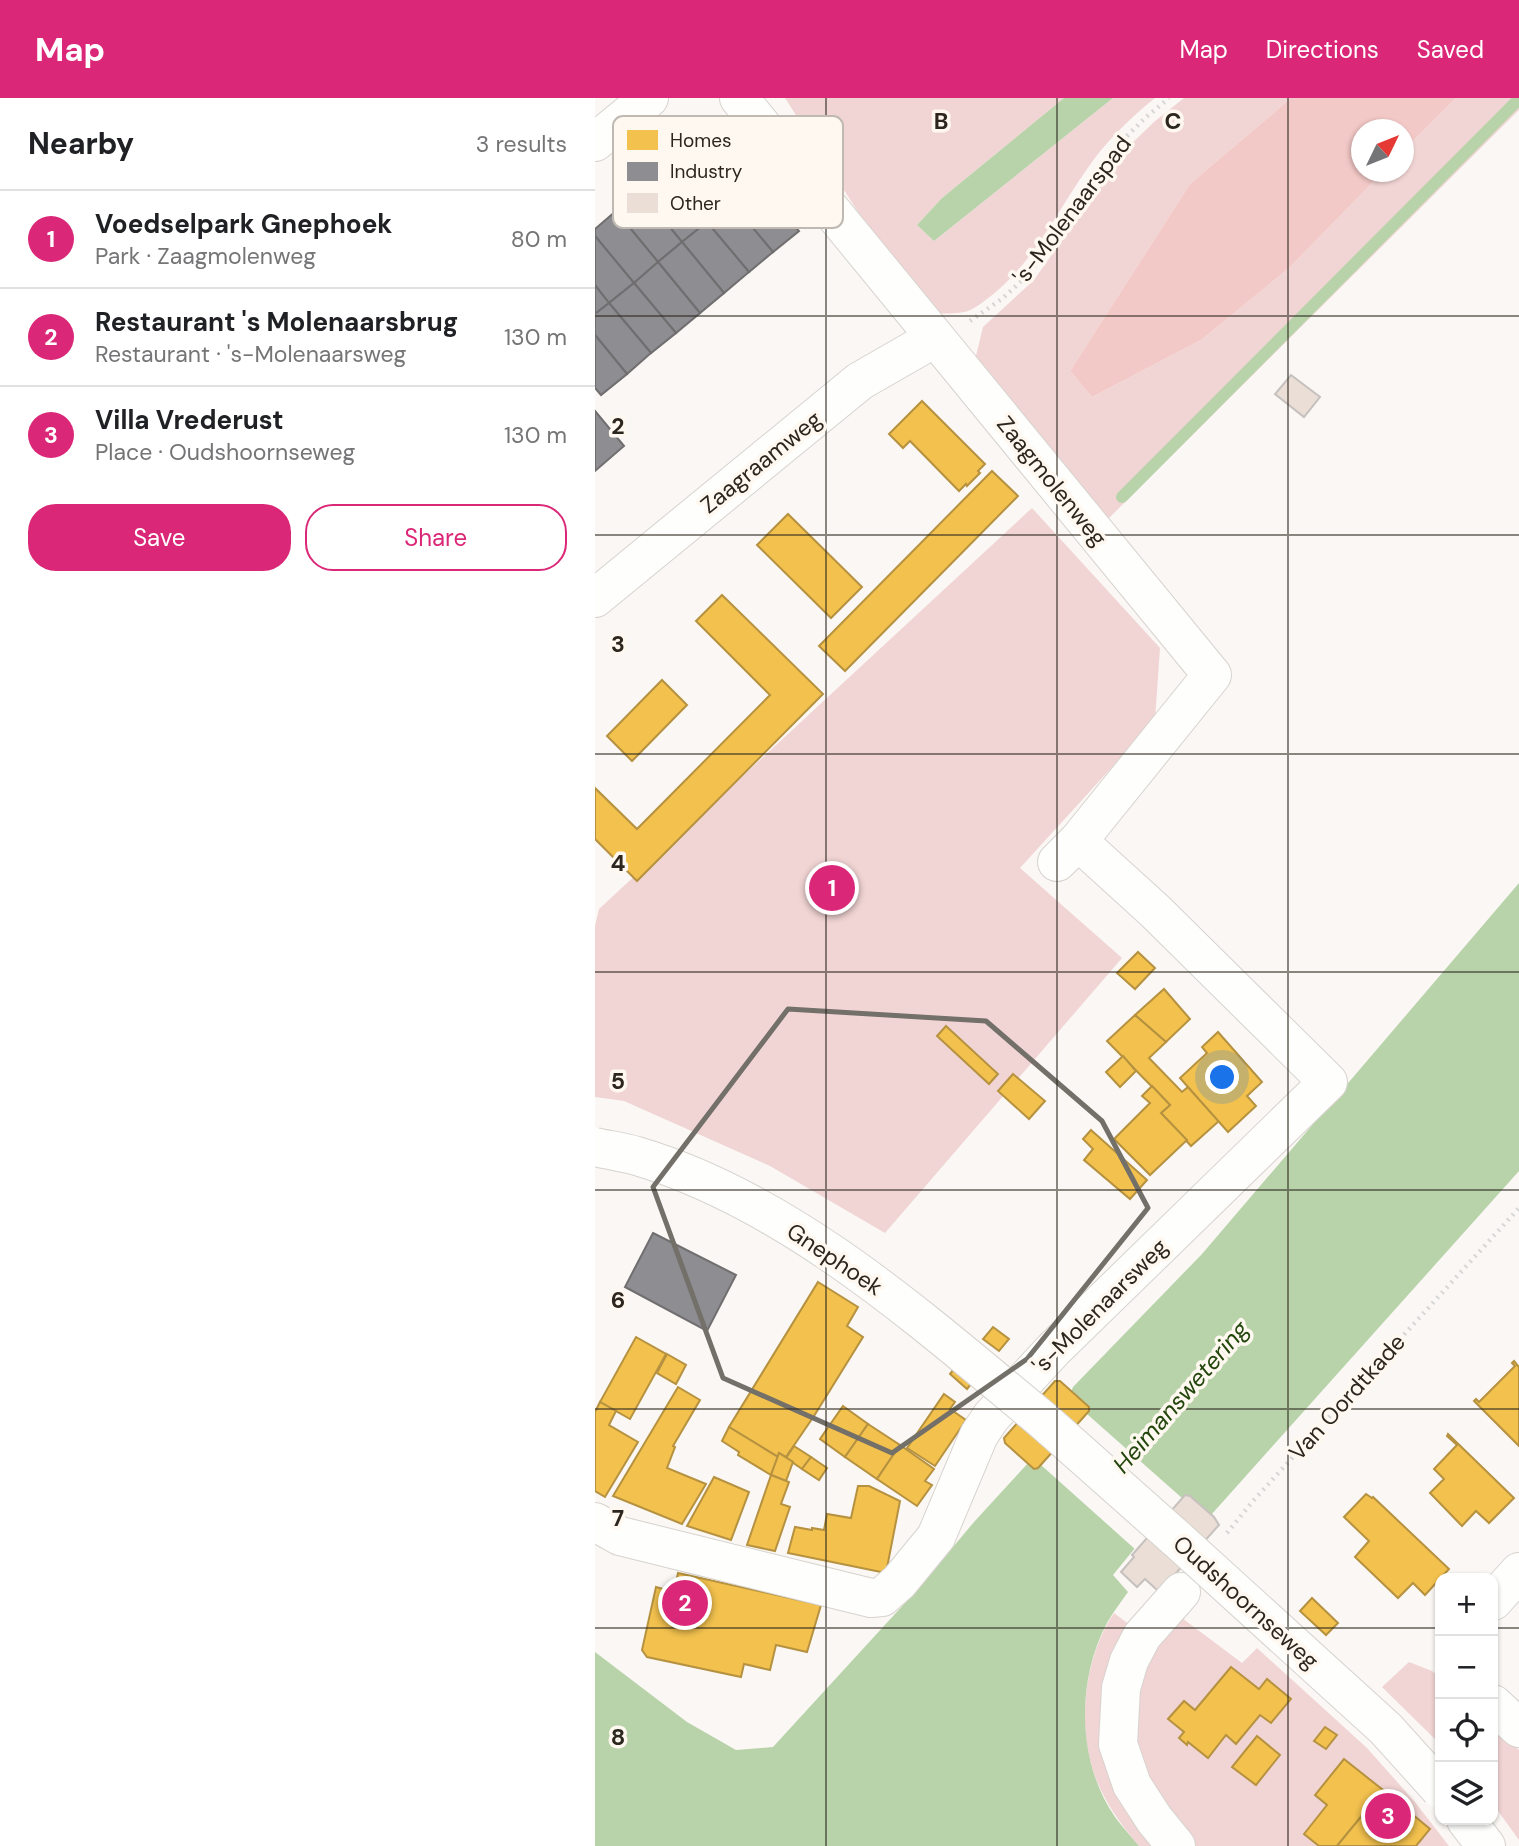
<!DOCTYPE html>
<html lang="en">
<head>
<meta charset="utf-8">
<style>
  body { margin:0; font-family:"DM Sans",sans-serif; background:#f6f6f6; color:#202124 }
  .controls { position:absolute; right:21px; bottom:21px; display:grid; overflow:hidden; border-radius:14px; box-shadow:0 2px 5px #0004 }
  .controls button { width:63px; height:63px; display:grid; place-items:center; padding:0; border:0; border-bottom:2px solid #e0e0e0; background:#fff; color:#202124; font:35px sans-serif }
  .compass { position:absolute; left:756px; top:21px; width:63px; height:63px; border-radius:50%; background:#fff; box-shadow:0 2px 5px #0004; rotate:47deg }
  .you { position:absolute; left:628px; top:980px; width:24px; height:24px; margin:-18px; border:5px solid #fff; border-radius:50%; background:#1a73e8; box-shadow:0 0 0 10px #1a73e833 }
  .badge { display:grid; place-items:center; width:46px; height:46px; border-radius:50%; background:#db2777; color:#fff; font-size:23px; font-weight:700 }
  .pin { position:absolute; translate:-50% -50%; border:4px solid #fff; box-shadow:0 2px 7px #0006 }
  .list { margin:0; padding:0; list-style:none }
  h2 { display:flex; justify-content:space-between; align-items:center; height:91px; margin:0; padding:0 28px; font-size:30px }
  h2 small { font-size:23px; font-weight:400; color:#757577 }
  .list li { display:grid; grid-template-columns:46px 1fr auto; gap:21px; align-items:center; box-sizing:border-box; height:98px; padding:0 28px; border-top:2px solid #e0e0e0 }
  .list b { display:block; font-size:26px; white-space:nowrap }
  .list p { margin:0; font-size:23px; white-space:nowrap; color:#757577 }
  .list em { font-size:23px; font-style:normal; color:#757577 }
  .actions { display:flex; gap:14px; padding:21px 28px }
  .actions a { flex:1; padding:16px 0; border:2px solid #db2777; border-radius:28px; text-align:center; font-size:24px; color:#db2777 }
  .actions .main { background:#db2777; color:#fff }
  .icon { flex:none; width:38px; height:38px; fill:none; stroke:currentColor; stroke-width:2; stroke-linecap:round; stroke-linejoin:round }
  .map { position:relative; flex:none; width:924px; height:1748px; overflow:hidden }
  header { display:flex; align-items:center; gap:42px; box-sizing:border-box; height:98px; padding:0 35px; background:#db2777; color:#fff }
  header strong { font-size:33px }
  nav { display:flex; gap:38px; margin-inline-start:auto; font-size:24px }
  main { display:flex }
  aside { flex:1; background:#fff }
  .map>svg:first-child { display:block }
  .green { fill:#f1d5d4 }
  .forest { fill:#f3c9c7 }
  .water { fill:#b8d3aa }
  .pier { fill:#faf7f4 }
  .homes { fill:#f2c14e; stroke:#b69240; stroke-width:2 }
  .industry { fill:#8d8d92; stroke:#706e6f; stroke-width:2 }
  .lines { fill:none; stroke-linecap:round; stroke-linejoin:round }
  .stream { stroke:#b8d3aa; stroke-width:12 }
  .building { fill:#eaded7; stroke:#c6c1be; stroke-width:2 }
  .minor-casing { stroke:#d7d3ce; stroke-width:40 }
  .path { stroke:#d7d7d5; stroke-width:4.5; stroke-dasharray:2 5; stroke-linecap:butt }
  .minor { stroke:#fefefd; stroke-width:38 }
  .minor-bridge-casing { stroke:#d7d3ce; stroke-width:40; stroke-linecap:butt }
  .minor-bridge { stroke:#fefefd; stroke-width:38 }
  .marked { fill:none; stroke:#736f69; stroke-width:5; stroke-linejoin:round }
  .grid { fill:none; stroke:#2b261e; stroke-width:2; stroke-opacity:0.55 }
  .labels { text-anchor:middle; stroke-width:7; stroke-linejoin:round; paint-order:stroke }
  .street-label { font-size:23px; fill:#2b261e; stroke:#fef8f0 }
  .water-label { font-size:24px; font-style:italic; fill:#22460c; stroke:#fef8f0 }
  .key { fill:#fef8f0; stroke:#bfb9b1; stroke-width:2 }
  .key-label { font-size:19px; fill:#2b261e }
  .grid-label { font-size:23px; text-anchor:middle; font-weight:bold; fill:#2b261e; stroke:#fef8f0; stroke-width:7; stroke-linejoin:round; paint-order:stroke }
</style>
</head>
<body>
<header>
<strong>Map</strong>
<nav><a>Map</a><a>Directions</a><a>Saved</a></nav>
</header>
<main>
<aside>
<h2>Nearby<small>3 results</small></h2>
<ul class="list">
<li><span class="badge">1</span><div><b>Voedselpark Gnephoek</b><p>Park · Zaagmolenweg</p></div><em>80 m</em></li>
<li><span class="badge">2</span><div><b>Restaurant 's Molenaarsbrug</b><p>Restaurant · 's-Molenaarsweg</p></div><em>130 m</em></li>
<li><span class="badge">3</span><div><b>Villa Vrederust</b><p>Place · Oudshoornseweg</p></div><em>130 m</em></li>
</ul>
<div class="actions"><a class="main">Save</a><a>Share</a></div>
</aside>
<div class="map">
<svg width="924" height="1748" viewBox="0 0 924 1748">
  <rect width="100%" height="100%" fill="#faf7f4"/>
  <!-- green -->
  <g class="green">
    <path d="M190,0h279l-122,100 -25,27 17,16 179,-143h42c-27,22 -51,45 -70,74 -30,43 -52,91 -94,124 -7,5 -15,12 -23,15 -9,3 -22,2 -32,3l-51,-60z"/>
    <path d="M589,0h107l-101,86 -120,187 22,26 109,-57 88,-72 94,-96h20l1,-22 52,-52h63v12l-413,411 -131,-161 8,-33 51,-47 91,-130 29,-28z"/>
    <path d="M437,410l128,140 -5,72 -135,148 102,90 -237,275 -115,-67 -146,-65 -29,-4v-171l4,-17z"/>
    <path d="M519,1515l20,15 -23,138 52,80h-24c-15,-18 -29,-36 -39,-58 -25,-52 -18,-127 14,-175z"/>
    <path d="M583,1517l64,48 15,-15 110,100 48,54 34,44h-258l-29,-32 -32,-71 12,-85z"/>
    <path d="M814,1564l23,9 8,7v66l-58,-57z"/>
    <path d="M898,1628l26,24v90l-26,-36z"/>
  </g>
  <!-- forest -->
  <path class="forest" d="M696,0h165l-52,52 -1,-20h-42v42h22l-94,96 -88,72 -109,57 -22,-26 120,-187z"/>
  <!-- water -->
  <g class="water">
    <path d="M469,0h49l-179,143 -17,-16 25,-27z"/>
    <path d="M924,785v288l-308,344 -25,-21 -33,32 -40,49 15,17c-7,10 -15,20 -21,31 -31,58 -30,139 8,194 7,10 16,19 24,29h-544v-194l92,70 49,28 37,-3 143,-156 58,-69 76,-83 23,-52 129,-133z"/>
  </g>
  <!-- pier -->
  <path class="pier" d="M492,1316l95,84 -46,52 -95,-85z"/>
  <!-- homes -->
  <g class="homes">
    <path d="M327,303l63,63 -7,7 2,2 -13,13 -1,-2 -7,7 -49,-50 -7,7 -14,-14z"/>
    <path d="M397,373l26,25 -173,175 -26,-25z"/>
    <path d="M193,416l74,73 -31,31 -74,-73z"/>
    <path d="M127,497l101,99 -186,187 -42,-42v-51l42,41 133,-134 -74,-74z"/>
    <path d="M67,582l25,25 -55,56 -25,-25z"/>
    <path d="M543,854l17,16 -20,21 -18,-16z"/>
    <path d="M569,891l26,30 -24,23 -31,-27z"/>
    <path d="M540,917l31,27 -17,16 33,34 6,-5 31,34 -28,25 -30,-33 9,-8 -63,-64z"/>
    <path d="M351,928l52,48 -9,10 -52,-48z"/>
    <path d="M623,934l44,50 -15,14 9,10 -28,26 -48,-54 27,-25 -5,-6z"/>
    <path d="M528,958l13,15 -16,16 -14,-15z"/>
    <path d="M418,976l32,27 -16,18 -31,-28z"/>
    <path d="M557,988l18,19 -9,8 26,27 -37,35 -36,-36 36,-36 -8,-7z"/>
    <path d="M496,1032l56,50 -17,19 -46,-39 9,-11 -10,-10z"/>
    <path d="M223,1184l40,25 -11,19 16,11 -49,79 -28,41 -7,-4 -1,4 -49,-30z"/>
    <path d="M398,1229l16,12 -10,12 -16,-12z"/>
    <path d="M41,1239l30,17 -36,65 -30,-17z"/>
    <path d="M72,1256l19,11 -10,19 -19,-11z"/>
    <path d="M919,1263l5,6v79l-45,-45 2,-2 3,3 36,-36 -3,-3z"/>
    <path d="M364,1265l18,14 -10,12 -17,-15z"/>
    <path d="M460,1283h5l29,26v4l-51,57 -4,1 -29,-26 -1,-5z"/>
    <path d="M83,1289l22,13 -27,46 2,1 -8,21 39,16 -24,40 -69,-28z"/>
    <path d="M349,1296l11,8 -5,7 16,11 -31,46 -28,-18z"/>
    <path d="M5,1304l16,9 -7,14 29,17 -33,55 -10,-6v-79z"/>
    <path d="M248,1308l25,18 -23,33 -25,-18z"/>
    <path d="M273,1326l32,21 -23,34 -32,-22z"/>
    <path d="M134,1329l49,30 -7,18 -33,-20 1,-3 -17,-11z"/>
    <path d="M853,1336l66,64 -25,25 -13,-12 -14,15 -32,-33 14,-14 -10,-10 23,-24 -10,-9z"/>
    <path d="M305,1347l34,24 -9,12 7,4 -15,21 -40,-27z"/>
    <path d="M199,1348l17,11 -9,12 -16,-11z"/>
    <path d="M184,1355l14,9 -7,19 -15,-6z"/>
    <path d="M216,1359l16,11 -8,12 -17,-11z"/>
    <path d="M176,1377l18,7 -8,22 9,3 -15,44 -28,-6z"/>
    <path d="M119,1379l35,15 -18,48 -44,-14z"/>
    <path d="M263,1388h11l31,15 -14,72 -98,-20 7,-26 17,3v-2l12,2 3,-16 24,4z"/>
    <path d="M771,1396l6,4 1,-1 76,72 -24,26 -12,-12 -15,15 -43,-41 14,-16 -25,-24z"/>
    <path d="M83,1475l143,32 -14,47 -31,-7 -6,25 -26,-6 -3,13 -94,-20 -5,-7 14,-63 18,5z"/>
    <path d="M717,1500l26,25 -12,12 -26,-24z"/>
    <path d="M636,1569l28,22 8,-10 24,20 -20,24 -11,-8 -24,29 -10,-9 -18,23 -20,-16 -1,3 -8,-7 5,-6 -16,-13 16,-18 11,9z"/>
    <path d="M730,1629l12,8 -11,14 -12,-8z"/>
    <path d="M662,1638l23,19 -24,30 -24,-18z"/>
    <path d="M749,1661l39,31 -46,56h-18l-15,-12 23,-29 -12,-10z"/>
    <path d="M788,1692l47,39 -14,17h-79z"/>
  </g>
  <!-- industry -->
  <g class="industry">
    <path d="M69,74l43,50 -25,20 -42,-51z"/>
    <path d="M162,82l42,51 -26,21 -42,-50z"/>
    <path d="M45,93l42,51 -24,20 -42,-51z"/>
    <path d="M136,104l42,50 -24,20 -42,-50z"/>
    <path d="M21,113l42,51 -24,21 -39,-47v-7z"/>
    <path d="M112,124l42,50 -25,21 -42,-51z"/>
    <path d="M0,138l39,47 -25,20 -14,-18z"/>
    <path d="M87,144l42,51 -24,20 -42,-51z"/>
    <path d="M63,164l42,51 -24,20 -42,-50z"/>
    <path d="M39,185l42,50 -25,20 -42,-50z"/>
    <path d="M0,187l14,18 -14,11z"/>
    <path d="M14,205l42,50 -24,21 -32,-39v-21z"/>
    <path d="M0,237l32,39 -26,21 -6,-7z"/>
    <path d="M0,313l29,35 -29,25z"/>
    <path d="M58,1135l83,42 -29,56 -82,-44z"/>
  </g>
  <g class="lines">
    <!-- stream -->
    <path class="stream" d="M527,399l397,-398"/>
  </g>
  <!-- building -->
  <g class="building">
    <path d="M696,277l29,22 -16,20 -29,-23z"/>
    <path d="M590,1397l5,1 24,21 5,8 -58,65h-4l-12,-11 -8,8 -16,-15 13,-15 -2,-2z"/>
  </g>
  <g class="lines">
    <defs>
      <g id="minor">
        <path d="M144,0l473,577 -134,166 -21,21"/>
        <path d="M0,44l54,-44"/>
        <path d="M0,500l265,-217 75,-43"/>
        <path d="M450,1324l133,118"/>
        <path d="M0,1424l25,14 251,62 11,-1 17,-15 37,-45 43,-102 12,-18 62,-67 275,-268 -173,-171 -77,-70"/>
        <path d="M898,1503l26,-29"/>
        <path d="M898,1606l26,24"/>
        <path d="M871,1722l20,26"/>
        <path d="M581,1748l-22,-27 -22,-34 -14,-41 3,-56 8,-27 13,-25 39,-44"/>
      </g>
    </defs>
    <!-- minor casing -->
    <use href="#minor" class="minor-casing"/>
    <!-- path -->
    <g class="path">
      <path d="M375,223l33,-23 26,-24 88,-128 28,-28 24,-20"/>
      <path d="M632,1435l26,-32 266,-293"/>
    </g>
    <!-- minor -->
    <use href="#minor" class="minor"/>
    <defs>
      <g id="minor-bridge">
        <path d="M0,1049c14,3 28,5 42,9 154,46 286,165 408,266"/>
        <path d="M583,1442l208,189 54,60"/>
      </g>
    </defs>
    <!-- minor-bridge casing -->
    <use href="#minor-bridge" class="minor-bridge-casing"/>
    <!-- minor-bridge -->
    <use href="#minor-bridge" class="minor-bridge"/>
  </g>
  <!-- marked area -->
  <path class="marked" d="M193,911l198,12 116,100 46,87 -121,151 -135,94 -169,-75 -70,-191z"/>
  <!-- grid -->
  <path class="grid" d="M231,0v1748M462,0v1748M693,0v1748M0,218h924M0,437h924M0,656h924M0,874h924M0,1092h924M0,1311h924M0,1530h845M898,1530h26"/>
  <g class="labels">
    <!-- street labels -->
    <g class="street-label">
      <text transform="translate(477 112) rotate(-53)" y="8">'s-Molenaarspad</text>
      <text transform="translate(166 364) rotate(-39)" y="8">Zaagraamweg</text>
      <text transform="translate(457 383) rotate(51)" y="8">Zaagmolenweg</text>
      <text transform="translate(240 1161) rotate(34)" y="8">Gnephoek</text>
      <text transform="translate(505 1208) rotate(-45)" y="8">'s-Molenaarsweg</text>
      <text transform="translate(752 1299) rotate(-48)" y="8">Van Oordtkade</text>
      <text transform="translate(651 1504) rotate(42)" y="8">Oudshoornseweg</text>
    </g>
    <!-- water labels -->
    <g class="water-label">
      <text transform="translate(586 1299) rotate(-49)" y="8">Heimanswetering</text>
    </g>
  </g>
  <!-- legend -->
  <rect x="18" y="18" width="230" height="112" rx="10" class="key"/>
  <rect x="32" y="32" width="31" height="20" fill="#f2c14e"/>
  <rect x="32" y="64" width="31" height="19" fill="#8d8d92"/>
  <rect x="32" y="95" width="31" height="20" fill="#eaded7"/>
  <g class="key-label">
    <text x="75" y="49">Homes</text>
    <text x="75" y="80">Industry</text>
    <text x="75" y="112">Other</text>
  </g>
  <g class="grid-label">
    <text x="346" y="31">B</text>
    <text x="578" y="31">C</text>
    <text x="23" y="336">2</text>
    <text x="23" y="554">3</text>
    <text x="23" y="773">4</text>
    <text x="23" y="991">5</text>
    <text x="23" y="1210">6</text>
    <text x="23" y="1428">7</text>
    <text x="23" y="1647">8</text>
  </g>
</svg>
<div class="controls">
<button>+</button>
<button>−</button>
<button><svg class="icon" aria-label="locate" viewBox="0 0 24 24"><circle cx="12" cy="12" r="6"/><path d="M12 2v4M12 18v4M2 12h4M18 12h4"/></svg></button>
<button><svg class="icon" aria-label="layers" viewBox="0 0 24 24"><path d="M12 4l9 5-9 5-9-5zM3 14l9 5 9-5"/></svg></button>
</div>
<svg class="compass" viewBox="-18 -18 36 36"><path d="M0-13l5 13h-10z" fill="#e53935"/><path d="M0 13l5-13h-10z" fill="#757577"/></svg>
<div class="you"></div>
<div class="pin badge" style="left:237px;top:790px">1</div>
<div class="pin badge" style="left:90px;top:1505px">2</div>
<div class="pin badge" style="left:793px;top:1718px">3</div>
</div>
</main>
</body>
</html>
